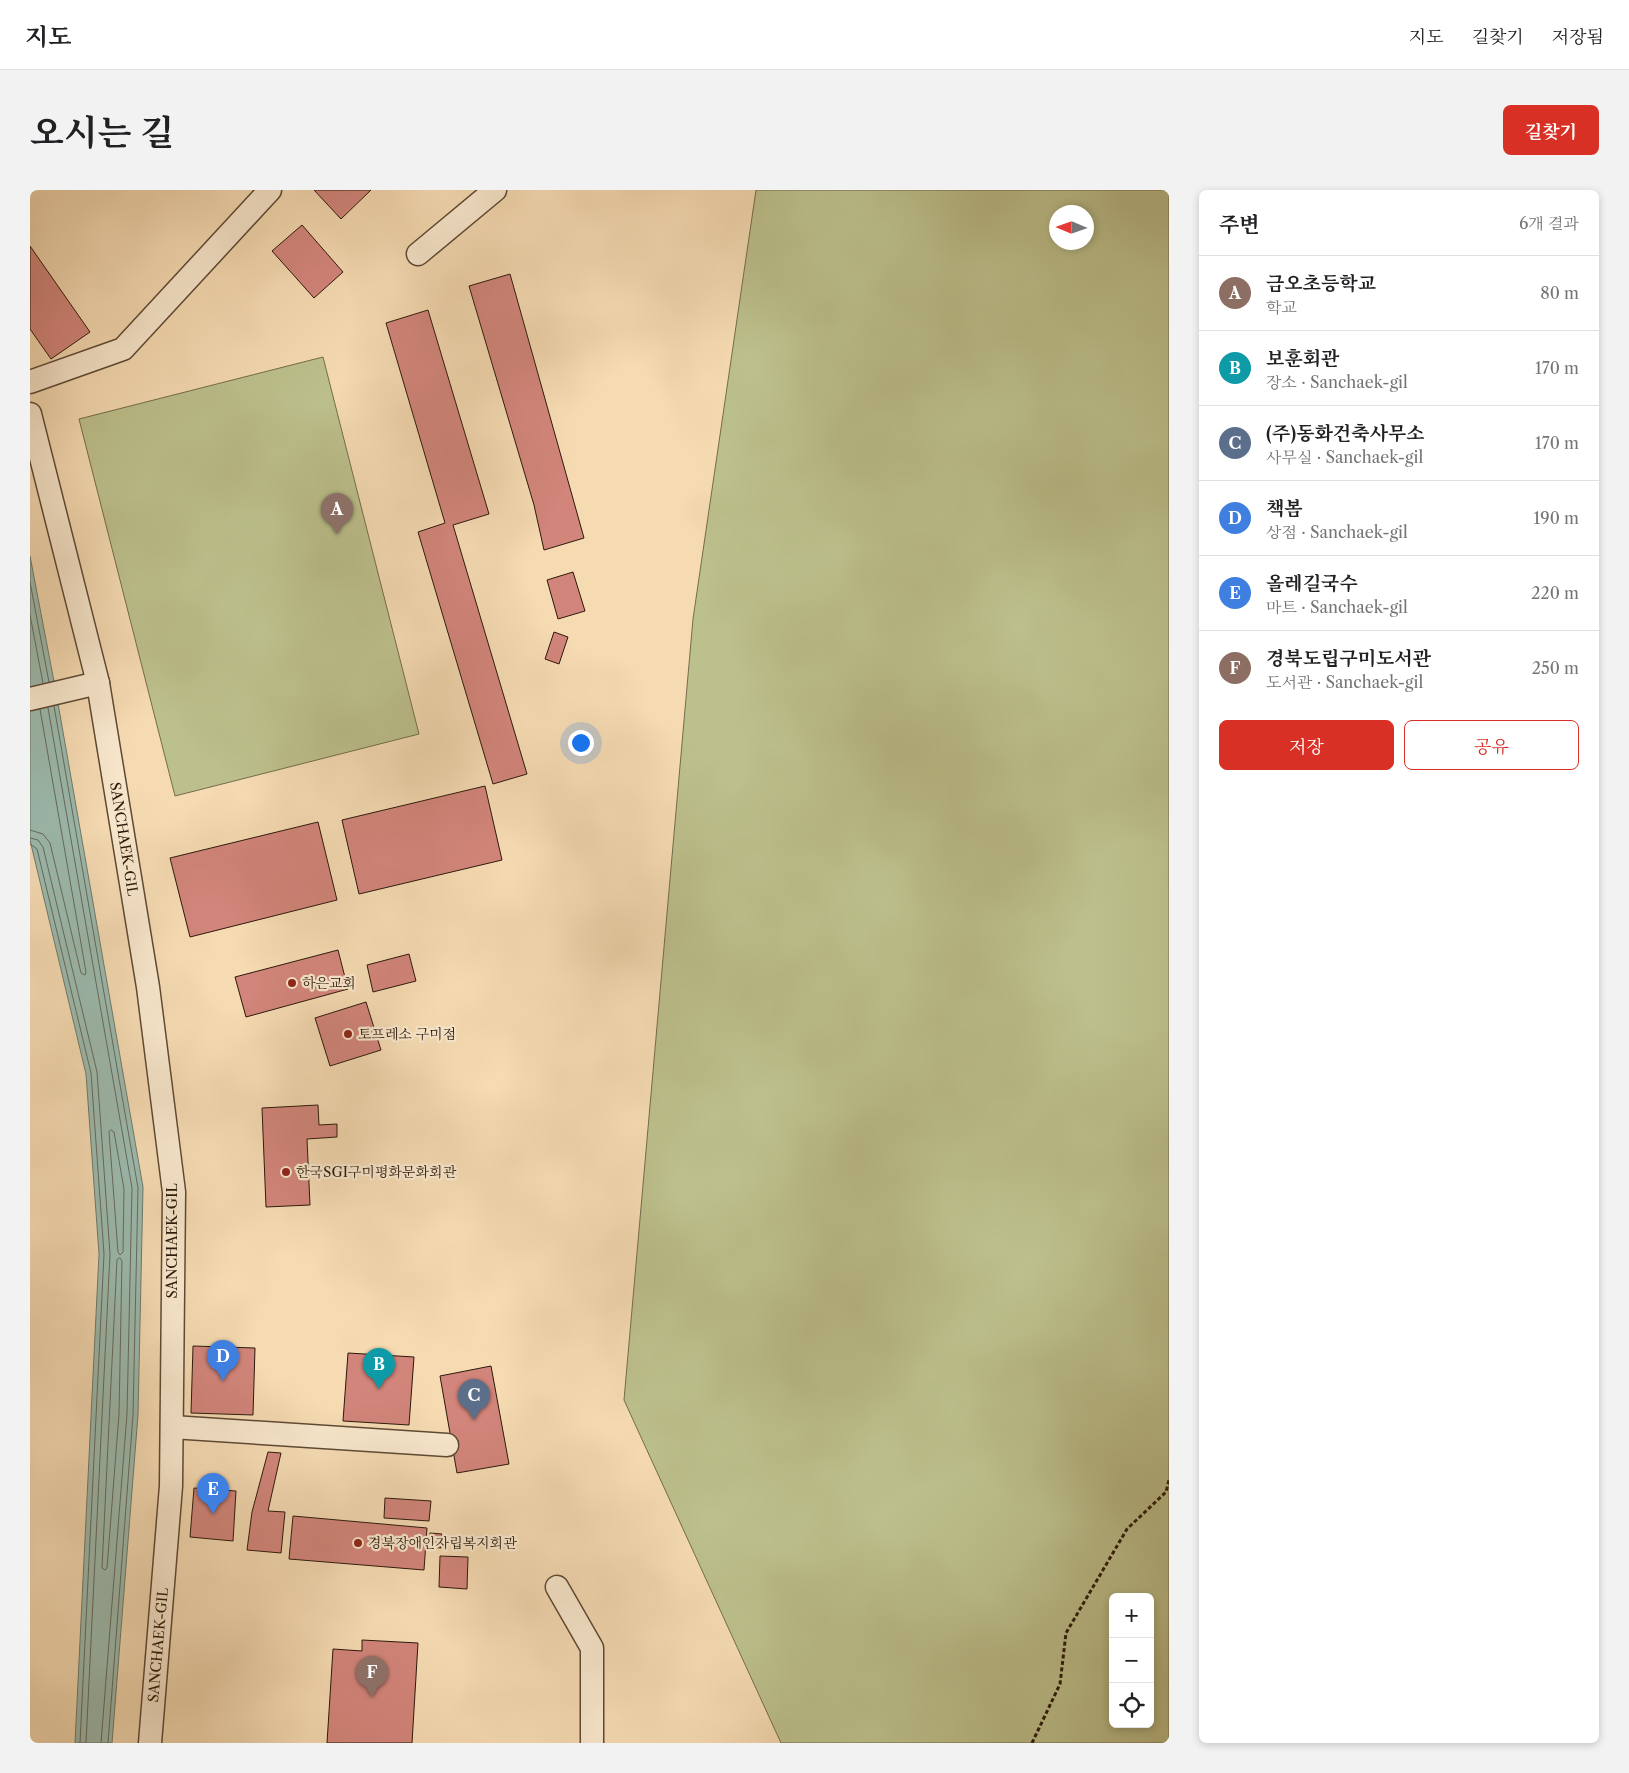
<!DOCTYPE html>
<html lang="ko">
<head>
<meta charset="utf-8">
<style>
  body { margin:0; font-family:"Libre Caslon Text","Noto Serif KR",serif; background:#f2f2f2; color:#202124 }
  .controls { position:absolute; right:15px; bottom:15px; display:grid; overflow:hidden; border-radius:8px; box-shadow:0 2px 8px #0003 }
  .controls button { width:45px; height:45px; display:grid; place-items:center; padding:0; border:0; border-bottom:1px solid #e0e0e0; background:#fff; color:#202124; font:25px sans-serif }
  .compass { position:absolute; left:1019px; top:15px; width:45px; height:45px; border-radius:50%; background:#fff; box-shadow:0 2px 8px #0003; rotate:272deg }
  .you { position:absolute; left:550px; top:552px; width:18px; height:18px; margin:-12px; border:4px solid #fff; border-radius:50%; background:#1a73e8; box-shadow:0 0 0 8px #1a73e833 }
  .badge { display:grid; place-items:center; width:32px; height:32px; border-radius:50%; background:#d93025; color:#fff; font-size:16px; font-weight:700 }
  .pin { position:absolute; translate:-50% -41px; filter:drop-shadow(0 1px 2px #0008) }
  .pin::after { content:''; position:absolute; top:26px; width:18px; height:15px; background:inherit; clip-path:polygon(0 0,100% 0,50% 100%) }
  .list { margin:0; padding:0; list-style:none }
  h2 { display:flex; justify-content:space-between; align-items:center; height:65px; margin:0; padding:0 20px; font-size:21px }
  h2 small { font-size:16px; font-weight:400; color:#757577 }
  .list li { display:grid; grid-template-columns:32px 1fr auto; gap:15px; align-items:center; box-sizing:border-box; height:75px; padding:0 20px; border-top:1px solid #e0e0e0 }
  .list b { display:block; font-size:19px; white-space:nowrap }
  .list p { margin:0; font-size:16px; white-space:nowrap; color:#757577 }
  .list em { font-size:16px; font-style:normal; color:#757577 }
  .actions { display:flex; gap:10px; padding:15px 20px }
  .actions a { flex:1; padding:11px 0; border:1px solid #d93025; border-radius:8px; text-align:center; font-size:18px; color:#d93025 }
  .actions .main { background:#d93025; color:#fff }
  .icon { flex:none; width:28px; height:28px; fill:none; stroke:currentColor; stroke-width:2; stroke-linecap:round; stroke-linejoin:round }
  .map { position:relative; flex:none; width:1139px; height:1553px; overflow:hidden; border-radius:8px }
  header { display:flex; align-items:center; gap:30px; box-sizing:border-box; height:70px; padding:0 25px; background:#fff; border-bottom:1px solid #e0e0e0 }
  header strong { font-size:24px }
  nav { display:flex; gap:28px; margin-inline-start:auto; font-size:18px }
  .intro { display:flex; align-items:center; justify-content:space-between; box-sizing:border-box; height:120px; padding:0 30px }
  h1 { margin:0; font-size:35px }
  .button { padding:12px 22px; border-radius:8px; background:#d93025; color:#fff; font-size:18px; font-weight:700 }
  main { display:flex; gap:30px; padding:0 30px }
  aside { flex:1; background:#fff; border-radius:8px; box-shadow:0 2px 8px #0003 }
  .map>svg:first-child { display:block }
  .green { fill:#bcc08c; stroke:#746c4b; fill-rule:evenodd }
  .water { fill:#9cbaae; stroke:#6f7a6c }
  .lines { fill:none; stroke-linecap:round; stroke-linejoin:round }
  .shore { stroke:#646a5c; stroke-width:1 }
  .building { fill:#d2857b; stroke:#2b190a }
  .street-casing { stroke:#5e4934; stroke-width:25 }
  .path { stroke:#2b190a; stroke-width:3; stroke-dasharray:4 2.5; stroke-linecap:butt }
  .street { stroke:#f8e7cd; stroke-width:22 }
  .poi-dot { fill:#8f2418; stroke:#f8e7cd; stroke-width:2 }
  .labels { text-anchor:middle; stroke-width:4.5; stroke-linejoin:round; paint-order:stroke }
  .street-label { font-size:14px; fill:#2b190a; stroke:#f8e7cd }
  .poi-label { font-size:14px; fill:#2b190a; stroke:#f8e7cd; text-anchor:start }
</style>
</head>
<body>
<header>
<strong>지도</strong>
<nav><a>지도</a><a>길찾기</a><a>저장됨</a></nav>
</header>
<div class="intro"><h1>오시는 길</h1><a class="button">길찾기</a></div>
<main>
<div class="map">
<svg width="1139" height="1553" viewBox="0 0 1139 1553">
  <rect width="100%" height="100%" fill="#f5dab2"/>
  <filter id="stains"><feTurbulence type="fractalNoise" baseFrequency=".004" numOctaves="4"/><feColorMatrix values="0 0 0 0 .2 0 0 0 0 .09 0 0 0 0 .02 0 0 0 .5 -.17"/></filter>
  <radialGradient id="worn" r=".72"><stop offset=".6" stop-color="#630" stop-opacity="0"/><stop offset="1" stop-color="#630" stop-opacity=".3"/></radialGradient>
  <!-- green -->
  <g class="green">
    <path d="M726,0h413v1553h-388l-157,-343 69,-781zM1026,22h30v30h-30zM1083,1407h37v127h-37z"/>
    <path d="M293,167l96,377 -244,62 -96,-377z"/>
  </g>
  <!-- water -->
  <path class="water" d="M0,366l26,136 87,495 -5,228 -26,328h-37l24,-489 -13,-180 -56,-234z"/>
  <g class="lines">
    <!-- shore -->
    <g class="shore">
      <path d="M0,392l19,100"/>
      <path d="M0,425l13,68"/>
      <path d="M24,516l84,482 -5,227 -25,328"/>
      <path d="M18,518l84,480 -5,226 -26,329"/>
      <path d="M0,640l13,4 7,9 31,130 4,2 1,-3 -46,-263"/>
      <path d="M0,648l8,2 5,7 54,225 13,182 -24,489"/>
      <path d="M0,654l7,5 54,224 13,181 -24,489"/>
      <path d="M81,940l3,2 10,57 -1,63 -3,3 -2,-3 -9,-120z"/>
      <path d="M90,1068l2,3 -3,153 -12,154 -2,2 -3,-2 15,-308z"/>
    </g>
  </g>
  <!-- building -->
  <g class="building">
    <path d="M284,0h57l-30,29z"/>
    <path d="M272,35l41,47 -29,26 -42,-47z"/>
    <path d="M0,56l60,86 -39,27 -21,-30z"/>
    <path d="M480,84l74,264 -40,12 -10,-45 -65,-219z"/>
    <path d="M398,120l61,204 -36,11 74,249 -34,10 -75,-252 27,-9 -59,-200z"/>
    <path d="M543,382l12,39 -27,8 -11,-39z"/>
    <path d="M524,442l14,5 -9,27 -14,-5z"/>
    <path d="M455,596l17,74 -143,34 -17,-74z"/>
    <path d="M288,632l19,78 -147,37 -20,-79z"/>
    <path d="M308,760l10,39 -102,28 -11,-40z"/>
    <path d="M379,764l7,27 -43,11 -6,-27z"/>
    <path d="M336,812l15,48 -51,16 -15,-48z"/>
    <path d="M288,915l1,20 18,-1v13l-30,2 3,66 -44,2 -4,-99z"/>
    <path d="M163,1156l62,2 -2,67 -62,-2z"/>
    <path d="M318,1163l66,4 -5,68 -66,-4z"/>
    <path d="M461,1176l18,98 -52,9 -17,-97z"/>
    <path d="M238,1262l13,1 -13,58 17,1 -4,41 -34,-3 5,-38z"/>
    <path d="M164,1298l42,3 -3,50 -43,-4z"/>
    <path d="M355,1308l46,3 -2,20 -45,-3z"/>
    <path d="M263,1326l134,12 -3,42 -135,-11z"/>
    <path d="M400,1343l12,1 -1,14 -12,-1z"/>
    <path d="M410,1366l28,1 -1,32 -28,-2z"/>
    <path d="M332,1450l56,3 -6,100h-85l6,-94 29,2z"/>
  </g>
  <g class="lines">
    <defs>
      <g id="street">
        <path d="M388,64l77,-64"/>
        <path d="M0,192l93,-33 147,-159"/>
        <path d="M0,224l68,269 50,304 26,205 -3,294 -21,257"/>
        <path d="M0,509l68,-16"/>
        <path d="M142,1237l275,18"/>
        <path d="M527,1397l35,61v95"/>
      </g>
    </defs>
    <!-- street casing -->
    <use href="#street" class="street-casing"/>
    <!-- path -->
    <path class="path" d="M1002,1553l28,-59 6,-51 61,-104 39,-37 3,-12"/>
    <!-- street -->
    <use href="#street" class="street"/>
  </g>
  <!-- markers -->
  <g class="poi-dot">
    <circle cx="262" cy="793" r="5"/>
    <circle cx="318" cy="844" r="5"/>
    <circle cx="256" cy="982" r="5"/>
    <circle cx="328" cy="1353" r="5"/>
  </g>
  <g class="labels">
    <!-- street labels -->
    <g class="street-label">
      <text transform="translate(94 649) rotate(81)" y="5">SANCHAEK-GIL</text>
      <text transform="translate(142 1051) rotate(-90)" y="5">SANCHAEK-GIL</text>
      <text transform="translate(128 1455) rotate(-85)" y="5">SANCHAEK-GIL</text>
    </g>
    <!-- poi labels -->
    <g class="poi-label">
      <text x="272" y="798">하은교회</text>
      <text x="328" y="849">토프레소 구미점</text>
      <text x="266" y="987">한국SGI구미평화문화회관</text>
      <text x="338" y="1358">경북장애인자립복지회관</text>
    </g>
  </g>
  <rect width="100%" height="100%" filter="url(#stains)"/>
  <rect width="100%" height="100%" fill="url(#worn)"/>
</svg>
<div class="controls">
<button>+</button>
<button>−</button>
<button><svg class="icon" aria-label="locate" viewBox="0 0 24 24"><circle cx="12" cy="12" r="6"/><path d="M12 2v4M12 18v4M2 12h4M18 12h4"/></svg></button>
</div>
<svg class="compass" viewBox="-18 -18 36 36"><path d="M0-13l5 13h-10z" fill="#e53935"/><path d="M0 13l5-13h-10z" fill="#757577"/></svg>
<div class="you"></div>
<div class="pin badge" style="left:307px;top:344px;background:#8d6e63">A</div>
<div class="pin badge" style="left:349px;top:1199px;background:#0f9aa8">B</div>
<div class="pin badge" style="left:444px;top:1230px;background:#5c6f8a">C</div>
<div class="pin badge" style="left:193px;top:1191px;background:#3f7fe0">D</div>
<div class="pin badge" style="left:183px;top:1324px;background:#3f7fe0">E</div>
<div class="pin badge" style="left:342px;top:1507px;background:#8d6e63">F</div>
</div>
<aside>
<h2>주변<small>6개 결과</small></h2>
<ul class="list">
<li><span class="badge" style="background:#8d6e63">A</span><div><b>금오초등학교</b><p>학교</p></div><em>80 m</em></li>
<li><span class="badge" style="background:#0f9aa8">B</span><div><b>보훈회관</b><p>장소 · Sanchaek-gil</p></div><em>170 m</em></li>
<li><span class="badge" style="background:#5c6f8a">C</span><div><b>(주)동화건축사무소</b><p>사무실 · Sanchaek-gil</p></div><em>170 m</em></li>
<li><span class="badge" style="background:#3f7fe0">D</span><div><b>책봄</b><p>상점 · Sanchaek-gil</p></div><em>190 m</em></li>
<li><span class="badge" style="background:#3f7fe0">E</span><div><b>올레길국수</b><p>마트 · Sanchaek-gil</p></div><em>220 m</em></li>
<li><span class="badge" style="background:#8d6e63">F</span><div><b>경북도립구미도서관</b><p>도서관 · Sanchaek-gil</p></div><em>250 m</em></li>
</ul>
<div class="actions"><a class="main">저장</a><a>공유</a></div>
</aside>
</main>
</body>
</html>
